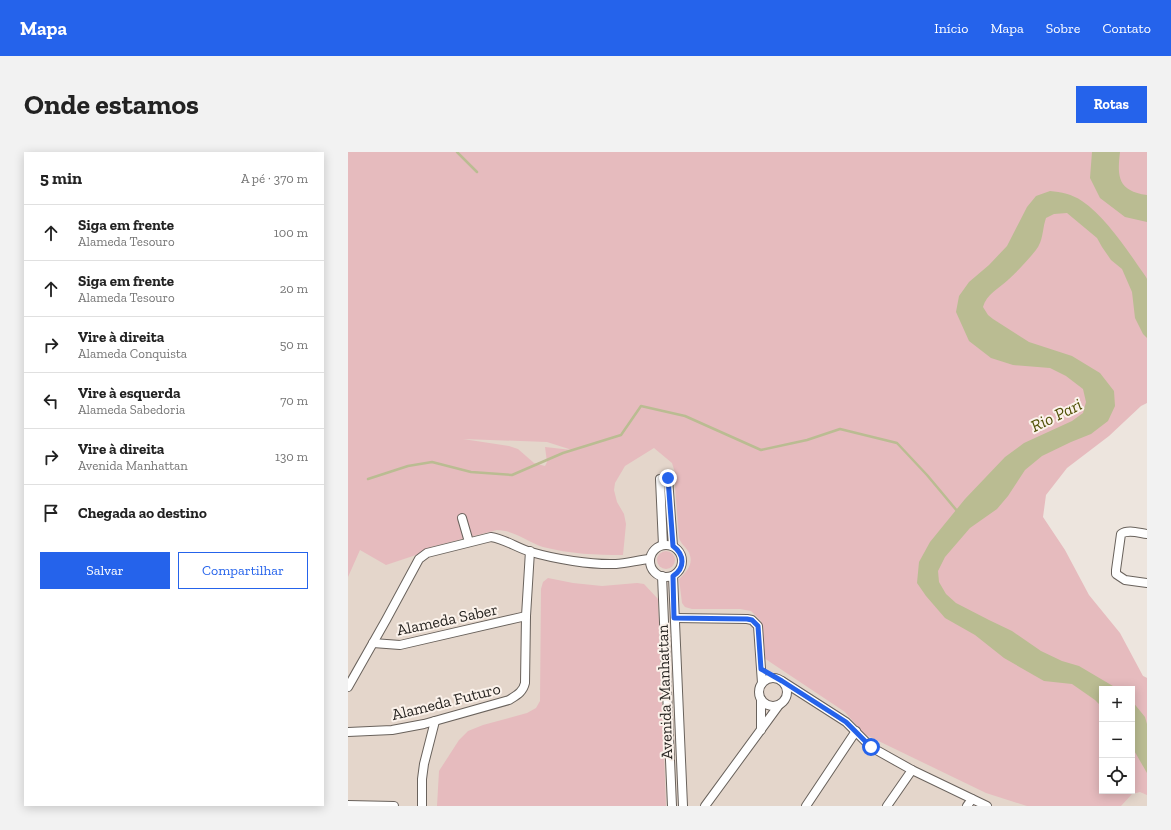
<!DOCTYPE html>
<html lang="pt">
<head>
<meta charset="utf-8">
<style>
  body { margin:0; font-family:"Zilla Slab",serif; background:#f2f2f2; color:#222 }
  .controls { position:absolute; right:12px; bottom:12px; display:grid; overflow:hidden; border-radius:0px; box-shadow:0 2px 10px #0003 }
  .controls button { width:36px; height:36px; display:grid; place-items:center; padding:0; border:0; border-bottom:1px solid #e0e0e0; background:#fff; color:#222; font:20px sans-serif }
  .stop { position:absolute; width:12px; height:12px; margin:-9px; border:3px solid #2563eb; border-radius:50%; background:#fff }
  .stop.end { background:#2563eb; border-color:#fff; box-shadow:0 1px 4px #0008 }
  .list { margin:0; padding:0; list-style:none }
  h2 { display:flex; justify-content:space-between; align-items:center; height:52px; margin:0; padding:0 16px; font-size:17px }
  h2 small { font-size:13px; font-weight:400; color:#767676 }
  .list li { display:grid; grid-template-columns:26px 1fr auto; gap:12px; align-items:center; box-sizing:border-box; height:56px; padding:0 16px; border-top:1px solid #e0e0e0 }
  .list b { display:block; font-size:15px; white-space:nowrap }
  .list p { margin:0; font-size:13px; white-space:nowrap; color:#767676 }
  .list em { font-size:13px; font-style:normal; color:#767676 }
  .actions { display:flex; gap:8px; padding:12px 16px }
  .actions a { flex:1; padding:9px 0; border:1px solid #2563eb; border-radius:0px; text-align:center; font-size:14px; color:#2563eb }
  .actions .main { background:#2563eb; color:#fff }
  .icon { flex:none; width:22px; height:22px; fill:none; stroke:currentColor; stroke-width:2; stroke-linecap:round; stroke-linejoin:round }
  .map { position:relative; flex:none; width:799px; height:654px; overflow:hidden; border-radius:0px }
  header { display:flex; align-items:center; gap:24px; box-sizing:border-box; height:56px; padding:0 20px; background:#2563eb; color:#fff }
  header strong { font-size:19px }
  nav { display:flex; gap:22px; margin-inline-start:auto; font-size:14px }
  .intro { display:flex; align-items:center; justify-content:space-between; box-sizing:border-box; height:96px; padding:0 24px }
  h1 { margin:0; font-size:28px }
  .button { padding:10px 18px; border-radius:0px; background:#2563eb; color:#fff; font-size:14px; font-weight:700 }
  main { display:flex; gap:24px; padding:0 24px }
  aside { flex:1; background:#fff; border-radius:0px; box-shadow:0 2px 10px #0003 }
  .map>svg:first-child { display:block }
  .built { fill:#e4d6cb; fill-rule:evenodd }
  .green { fill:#e6bbbe; fill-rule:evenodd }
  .water { fill:#babc92 }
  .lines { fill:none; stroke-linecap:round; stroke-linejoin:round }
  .stream { stroke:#babc92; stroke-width:2.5 }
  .minor-casing { stroke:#69625c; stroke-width:10 }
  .minor { stroke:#fff; stroke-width:8 }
  .route { stroke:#2563eb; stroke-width:5 }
  .labels { text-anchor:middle; stroke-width:4; stroke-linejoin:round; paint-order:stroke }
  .street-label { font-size:16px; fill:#272421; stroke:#fbf2eb }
  .water-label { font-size:17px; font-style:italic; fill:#4f4f05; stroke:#fbf2eb }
</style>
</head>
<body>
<header>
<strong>Mapa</strong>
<nav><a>Início</a><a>Mapa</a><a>Sobre</a><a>Contato</a></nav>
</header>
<div class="intro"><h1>Onde estamos</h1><a class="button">Rotas</a></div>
<main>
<aside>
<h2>5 min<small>A pé · 370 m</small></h2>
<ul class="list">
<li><svg class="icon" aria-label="ahead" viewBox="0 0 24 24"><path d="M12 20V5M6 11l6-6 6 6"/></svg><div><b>Siga em frente</b><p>Alameda Tesouro</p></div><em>100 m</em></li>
<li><svg class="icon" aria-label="ahead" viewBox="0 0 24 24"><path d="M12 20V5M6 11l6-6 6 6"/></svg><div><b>Siga em frente</b><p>Alameda Tesouro</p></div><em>20 m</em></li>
<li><svg class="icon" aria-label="right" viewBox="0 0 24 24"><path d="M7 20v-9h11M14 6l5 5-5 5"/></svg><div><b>Vire à direita</b><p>Alameda Conquista</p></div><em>50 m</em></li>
<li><svg class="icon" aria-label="left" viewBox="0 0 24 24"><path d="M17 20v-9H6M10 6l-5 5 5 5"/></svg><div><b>Vire à esquerda</b><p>Alameda Sabedoria</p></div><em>70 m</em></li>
<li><svg class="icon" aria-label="right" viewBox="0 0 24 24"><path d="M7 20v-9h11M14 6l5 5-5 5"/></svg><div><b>Vire à direita</b><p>Avenida Manhattan</p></div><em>130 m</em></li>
<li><svg class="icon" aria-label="arrive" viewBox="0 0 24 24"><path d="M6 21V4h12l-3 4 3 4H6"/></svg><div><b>Chegada ao destino</b></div></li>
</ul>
<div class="actions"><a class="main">Salvar</a><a>Compartilhar</a></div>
</aside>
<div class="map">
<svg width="799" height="654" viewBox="0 0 799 654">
  <rect width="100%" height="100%" fill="#ede5de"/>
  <!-- built -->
  <path class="built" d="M256,242l543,284v128h-799v-304l43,-63zM754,537h30v102h-30z"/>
  <!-- green -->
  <g class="green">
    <path d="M0,0h799v251l-6,3 -32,30 -42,32 -21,27 -3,22 22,33 24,45 31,38 23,43 4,2v117l-7,-3 -8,2 -11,12h-94l-41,-13 -122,-59 -19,-22 -81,-54 -3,-37 -10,-10 -11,-2h-48l-7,-2 -3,-4 -3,-24c8,-8 16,-16 9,-28 -3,-5 -7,-7 -9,-13l-4,-51 1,-11 -4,-13 -18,-15 -29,18 -10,17 -1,7 3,12 7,12 2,10 -3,31c-27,0 -53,-1 -80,-8 -15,-5 -30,-17 -46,-17l-66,17 -6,5 -39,13 -26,-15 -12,27zM115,287l84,3 25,8 -27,-3 2,15 -2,4 -11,-3 -16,-14 -9,-3zM754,537h30v102h-30z"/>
    <circle cx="318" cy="408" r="9"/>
    <path d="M200,426l25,5 29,3 35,-3 7,1 14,15 8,207h-229l2,-35 20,-31 9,-9 15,-6 44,-12 9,-5 4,-7 1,-112 2,-7z"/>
  </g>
  <!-- water -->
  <g class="water">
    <path d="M744,0h28c-3,25 -2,39 27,43v27l-22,-5 -25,-19 -10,-20z"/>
    <path d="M702,39c11,1 22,3 32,10 25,17 47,52 64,76l1,2v59l-4,-4 -8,-16 -3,-26 -10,-23 -11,-9 -9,-13 -5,-9 -30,-25 -13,1 -8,4c-3,8 -3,20 -7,27 -2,6 -26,31 -31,35 -9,8 -22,15 -25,27l5,8 5,4 36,23 43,14 28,17 14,18 1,15 -7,15 -17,13 -20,8 -29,14 -17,14 -17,26 -11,13 -27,19 -25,29 -7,14 1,11 7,12 10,9 33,17 23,11 29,20 21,10 17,5 39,23h-16v18l-7,-7 -23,-16 -28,-3 -40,-23 -29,-23 -30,-17 -19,-22 -9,-13 2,-21 11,-20 35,-43 40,-42 19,-14 48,-22 11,-8 3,-11 -3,-13 -17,-13 -16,-8 -37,-3 -22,-7 -22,-17 -13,-29 3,-16 10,-14 20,-17 18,-19 20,-39 9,-11z"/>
    <path d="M784,549l13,16 2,7v49l-15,-26z"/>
  </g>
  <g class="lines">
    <!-- stream -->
    <g class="stream">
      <path d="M109,0l20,20"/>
      <path d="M20,327l40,-13 24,-4 39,10 41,3 51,-22 58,-18 20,-29 44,10 76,34 46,-10 33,-11 57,14 30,32 31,37"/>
    </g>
    <defs>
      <g id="minor">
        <path d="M114,366l7,24"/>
        <path d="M799,382c-8,-1 -19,-5 -26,0l-5,36v4l9,6 22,3"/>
        <circle cx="318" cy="409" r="16"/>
        <path d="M315,393l-3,-66 8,-1 5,68"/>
        <path d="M314,424l10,230"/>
        <path d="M325,424l10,230"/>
        <path d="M327,466l72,1 5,1 6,6 4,57"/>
        <path d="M25,491l27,2 126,-29"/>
        <circle cx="425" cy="540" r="14"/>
        <path d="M434,529l64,41 25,25 41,23 75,36"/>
        <path d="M0,535l38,-67 33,-61 8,-6 64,-16c14,2 26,11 40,15 24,7 60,13 85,12 12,-1 23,-4 34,-5"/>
        <path d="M413,578v-30"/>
        <path d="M0,580l44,-2 32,-6 85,-24c8,-5 14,-8 16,-17l1,-67 4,-65"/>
        <path d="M0,653l46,1"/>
        <path d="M74,654v-27l2,-15 11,-43"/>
        <path d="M357,654l74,-101"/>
        <path d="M458,654l50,-75"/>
        <path d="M539,654l25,-36"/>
        <path d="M619,654l5,-7"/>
      </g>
    </defs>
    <!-- minor casing -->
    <use href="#minor" class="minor-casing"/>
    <!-- minor -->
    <use href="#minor" class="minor"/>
  </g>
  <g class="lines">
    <!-- route -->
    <path class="route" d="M320,326l5,68c12,9 12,22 0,30l1,42 73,1 5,1 6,6 3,43 21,12 64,41 25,25"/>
  </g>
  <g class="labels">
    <!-- street labels -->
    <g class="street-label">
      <text transform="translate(99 467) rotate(-12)" y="6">Alameda Saber</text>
      <text transform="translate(316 540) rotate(-92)" y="6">Avenida Manhattan</text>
      <text transform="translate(98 549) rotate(-14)" y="6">Alameda Futuro</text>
    </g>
    <!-- water labels -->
    <g class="water-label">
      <text transform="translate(708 263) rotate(-26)" y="6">Rio Pari</text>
    </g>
  </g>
</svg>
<div class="controls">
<button>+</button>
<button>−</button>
<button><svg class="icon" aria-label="locate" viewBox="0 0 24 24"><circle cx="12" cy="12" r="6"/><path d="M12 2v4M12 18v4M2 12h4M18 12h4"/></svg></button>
</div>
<div class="stop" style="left:523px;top:595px"></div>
<div class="stop end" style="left:320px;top:326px"></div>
</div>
</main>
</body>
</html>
